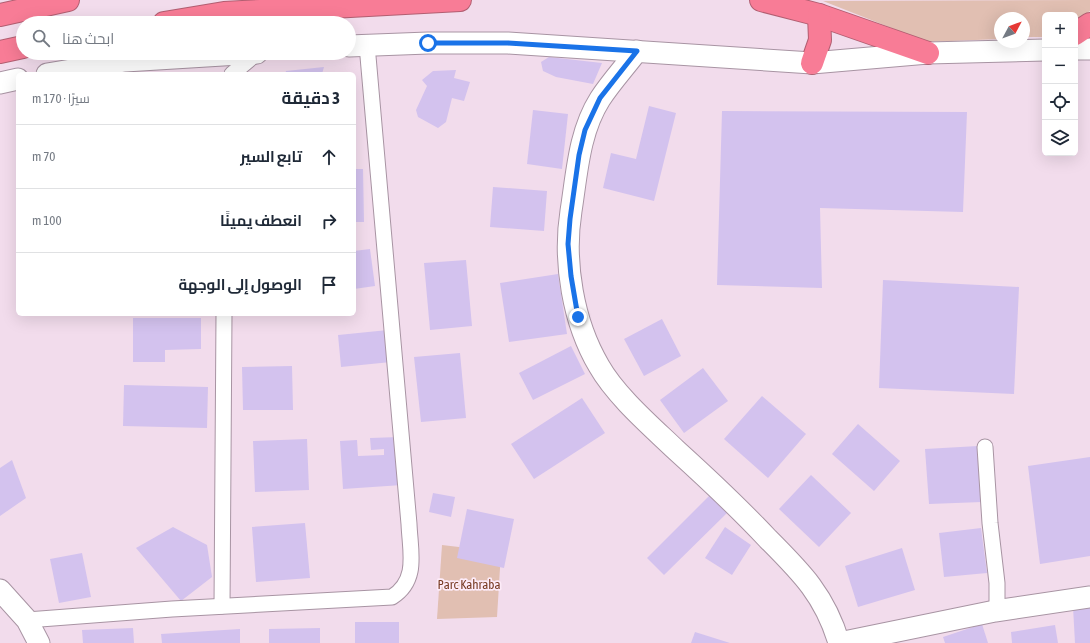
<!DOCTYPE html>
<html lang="ar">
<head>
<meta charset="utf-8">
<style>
  body { margin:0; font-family:"Asap Condensed",Cairo,sans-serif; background:#f6f6f7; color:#1f2937; direction:rtl }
  .controls { position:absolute; right:12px; top:12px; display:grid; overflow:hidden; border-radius:6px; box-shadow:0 4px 16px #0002 }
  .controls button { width:36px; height:36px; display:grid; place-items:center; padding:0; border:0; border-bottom:1px solid #e0e1e3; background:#fff; color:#1f2937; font:20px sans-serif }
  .compass { position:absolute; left:994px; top:12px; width:36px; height:36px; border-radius:50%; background:#fff; box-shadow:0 4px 16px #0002; rotate:49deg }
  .stop { position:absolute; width:12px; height:12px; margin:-9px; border:3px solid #1a73e8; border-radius:50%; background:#fff }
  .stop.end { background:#1a73e8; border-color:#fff; box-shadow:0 1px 4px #0008 }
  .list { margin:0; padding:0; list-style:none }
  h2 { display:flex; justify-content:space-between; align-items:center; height:52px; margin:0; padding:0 16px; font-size:17px }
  h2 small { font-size:13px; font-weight:400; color:#747a83 }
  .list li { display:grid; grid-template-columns:26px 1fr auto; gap:12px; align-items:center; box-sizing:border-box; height:64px; padding:0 16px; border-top:1px solid #e0e1e3 }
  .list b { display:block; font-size:15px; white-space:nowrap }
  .list em { font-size:13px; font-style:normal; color:#747a83 }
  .icon { flex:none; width:22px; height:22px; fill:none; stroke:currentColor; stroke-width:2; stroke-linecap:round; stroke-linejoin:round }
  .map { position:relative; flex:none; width:1090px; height:643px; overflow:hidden; direction:ltr }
  .search { position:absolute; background:#fff; box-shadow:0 4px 16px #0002; left:16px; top:16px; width:340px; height:44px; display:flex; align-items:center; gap:10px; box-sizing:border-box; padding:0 14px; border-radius:22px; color:#747a83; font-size:15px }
  .panel { position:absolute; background:#fff; box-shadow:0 4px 16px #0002; left:16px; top:72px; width:340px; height:244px; border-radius:6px; direction:rtl }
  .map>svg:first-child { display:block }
  .green { fill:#e1bfb2 }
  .building { fill:#d3c2ee }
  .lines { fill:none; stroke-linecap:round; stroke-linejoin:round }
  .street-casing { stroke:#a894a3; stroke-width:17 }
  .secondary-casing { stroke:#a894a3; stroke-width:23 }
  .highway-casing { stroke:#b25e71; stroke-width:24 }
  .street { stroke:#fff; stroke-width:15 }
  .secondary { stroke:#fff; stroke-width:21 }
  .highway { stroke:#f87c96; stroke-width:22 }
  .route { stroke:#1a73e8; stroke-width:5 }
  .labels { text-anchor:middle; stroke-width:3.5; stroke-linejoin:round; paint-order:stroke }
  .park-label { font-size:13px; fill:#783b23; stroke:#fdebf8 }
</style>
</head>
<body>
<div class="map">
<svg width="1090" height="643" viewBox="0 0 1090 643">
  <rect width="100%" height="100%" fill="#f2dcec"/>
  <!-- green -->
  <g class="green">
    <path d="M1090,0v11l-15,11v-7h-30v22h-21v-19h-24v21l-73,3 -104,-41z"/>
    <path d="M442,545l59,7 -4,65 -60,2z"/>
  </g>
  <!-- building -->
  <g class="building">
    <path d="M549,57l53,6 -9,21 -37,-7 -13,-6 -2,-9z"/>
    <path d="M324,67l-2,7h-37l1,-3z"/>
    <path d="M456,70l-2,8 16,4 -6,19 -12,-3 -6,24 -8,6 -20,-11 -2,-7 11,-24 -5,-6 11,-9z"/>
    <path d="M649,106l27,7 -22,88 -51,-13 8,-35 25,6z"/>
    <path d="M533,110l35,4 -6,55 -35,-5z"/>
    <path d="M722,111l245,1 -4,100 -143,-4 2,80 -105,-3z"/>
    <path d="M354,169h9l1,53h-10z"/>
    <path d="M493,187l54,4 -3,40 -54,-4z"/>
    <path d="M370,249l5,37 -21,3v-38z"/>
    <path d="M466,260l6,66 -42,4 -6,-67z"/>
    <path d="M558,274l9,60 -58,8 -9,-59z"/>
    <path d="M883,280l136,7 -5,107 -135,-6z"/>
    <path d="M133,318h68v31l-36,1v12h-32z"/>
    <path d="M662,319l19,37 -37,20 -20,-37z"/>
    <path d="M388,330l3,32 -50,5 -3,-32z"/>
    <path d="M571,346l14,28 -52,26 -14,-27z"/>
    <path d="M460,353l6,65 -45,4 -7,-65z"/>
    <path d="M292,366l1,44h-50l-1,-43z"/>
    <path d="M703,368l25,33 -44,32 -24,-33z"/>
    <path d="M124,385l84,2 -1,41 -84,-2z"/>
    <path d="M762,396l44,38 -38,44 -44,-39z"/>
    <path d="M582,398l23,35 -71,46 -23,-35z"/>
    <path d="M858,424l42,37 -26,30 -42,-37z"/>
    <path d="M399,437l3,48 -59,4 -3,-48 17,-1 1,16 26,-1v-6l-13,1 -1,-12z"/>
    <path d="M307,439l2,51 -54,2 -2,-51z"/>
    <path d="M978,446l4,56 -53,2 -4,-55z"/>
    <path d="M1090,457v99l-50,8 -12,-98z"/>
    <path d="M12,460l14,38 -26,18v-48z"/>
    <path d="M811,475l40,38 -32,34 -40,-38z"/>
    <path d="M433,493l22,4 -4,20 -22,-5z"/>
    <path d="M710,495l18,17 -64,63 -17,-17z"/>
    <path d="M467,509l47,10 -10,49 -47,-10z"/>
    <path d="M305,523l5,55 -54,4 -4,-55z"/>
    <path d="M173,527l34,18 5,32 -31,24 -45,-53z"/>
    <path d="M725,527l26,18 -19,30 -27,-17z"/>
    <path d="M981,528l6,45 -43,4 -5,-44z"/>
    <path d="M902,548l13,42 -57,17 -13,-41z"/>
    <path d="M82,553l9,44 -32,6 -9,-44z"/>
    <path d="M1090,606v37h-15l-2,-36z"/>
    <rect x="355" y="622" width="44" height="21"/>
    <path d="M982,624l6,19h-43l-2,-6z"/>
    <path d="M1055,625l3,18h-46l-1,-11z"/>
    <path d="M133,628l1,15h-51l-1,-13z"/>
    <path d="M320,628v15h-51v-14z"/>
    <path d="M240,629v14h-78l-1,-9z"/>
    <path d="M695,632l35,11h-39z"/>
  </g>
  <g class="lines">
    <defs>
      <g id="street">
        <path d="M232,74l25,-21"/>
        <path d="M985,447l5,76 7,60v27"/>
        <path d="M222,606l2,-292"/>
        <path d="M27,620l145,-11 220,-12c27,-17 18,-46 17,-73l-42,-479"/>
      </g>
      <g id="secondary">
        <path d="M349,46l79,-3h80l304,20 116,-10 117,-3"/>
        <path d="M1075,49h15"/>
        <path d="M637,51c-12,16 -26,31 -37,48 -21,33 -23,74 -29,112 -8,51 2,111 28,155 17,30 52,60 77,84 32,29 63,58 92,89 34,34 57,57 71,104"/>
        <path d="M47,74l78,-13 132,-8"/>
        <path d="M0,83l18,-4"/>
        <path d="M0,590l27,30 12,23"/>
        <path d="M839,643l156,-32 95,-14"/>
      </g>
      <g id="highway">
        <path d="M761,0l58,15 109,38"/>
        <path d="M0,15l68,-15"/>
        <path d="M164,23l60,-10 236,-13"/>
        <path d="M1075,34l15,-10"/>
        <path d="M0,52l23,-5"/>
        <path d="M812,63l8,-23 -1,-25"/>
      </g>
    </defs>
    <!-- street casing -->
    <use href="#street" class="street-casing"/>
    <!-- secondary casing -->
    <use href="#secondary" class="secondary-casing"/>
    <!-- highway casing -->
    <use href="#highway" class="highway-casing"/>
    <!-- street -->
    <use href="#street" class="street"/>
    <!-- secondary -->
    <use href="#secondary" class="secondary"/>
    <!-- highway -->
    <use href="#highway" class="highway"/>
  </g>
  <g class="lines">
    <!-- route -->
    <path class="route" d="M428,43h80l129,8 -37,47 -15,32 -6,25 -9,64 -2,25 3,32 7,41"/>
  </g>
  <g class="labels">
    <!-- park labels -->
    <g class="park-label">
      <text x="469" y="589">Parc Kahraba</text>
    </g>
  </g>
</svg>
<div class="controls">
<button>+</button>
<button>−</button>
<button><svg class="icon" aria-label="locate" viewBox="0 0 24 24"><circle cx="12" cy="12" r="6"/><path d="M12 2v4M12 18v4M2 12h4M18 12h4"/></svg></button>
<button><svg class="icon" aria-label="layers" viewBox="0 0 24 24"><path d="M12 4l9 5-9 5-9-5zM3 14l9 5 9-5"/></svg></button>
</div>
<svg class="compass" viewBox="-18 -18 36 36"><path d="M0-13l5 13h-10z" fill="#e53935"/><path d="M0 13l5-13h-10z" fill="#747a83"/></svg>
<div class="stop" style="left:428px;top:43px"></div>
<div class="stop end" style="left:578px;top:317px"></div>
<div class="search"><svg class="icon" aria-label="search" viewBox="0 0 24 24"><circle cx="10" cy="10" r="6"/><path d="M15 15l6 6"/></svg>ابحث هنا</div>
<section class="panel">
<h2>3 دقيقة<small>سيرًا · 170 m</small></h2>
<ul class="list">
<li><svg class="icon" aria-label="ahead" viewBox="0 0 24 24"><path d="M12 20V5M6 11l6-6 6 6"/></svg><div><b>تابع السير</b></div><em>70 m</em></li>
<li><svg class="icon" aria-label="right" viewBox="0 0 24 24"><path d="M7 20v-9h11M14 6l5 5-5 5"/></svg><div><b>انعطف يمينًا</b></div><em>100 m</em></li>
<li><svg class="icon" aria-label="arrive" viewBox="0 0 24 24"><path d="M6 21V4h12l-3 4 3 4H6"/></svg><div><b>الوصول إلى الوجهة</b></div></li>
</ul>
</section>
</div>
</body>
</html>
